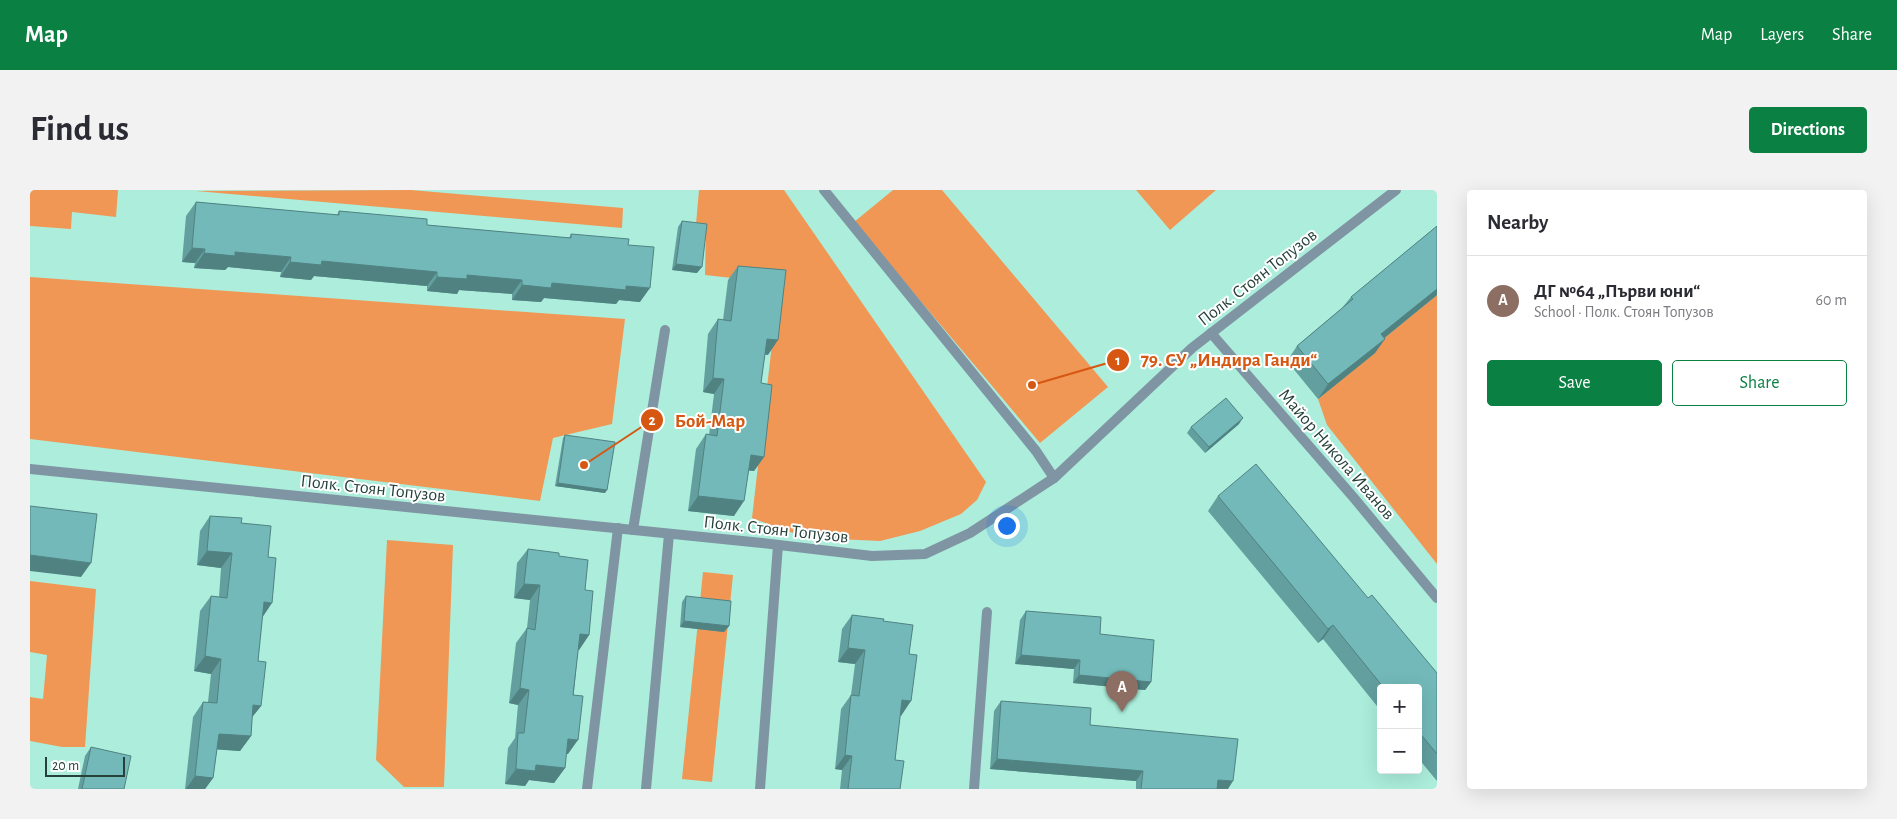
<!DOCTYPE html>
<html lang="en">
<head>
<meta charset="utf-8">
<style>
  body { margin:0; font-family:"Alegreya Sans",sans-serif; background:#f2f2f3; color:#2b2b33 }
  .controls { position:absolute; right:15px; bottom:15px; display:grid; overflow:hidden; border-radius:5px; box-shadow:0 5px 20px #0002 }
  .controls button { width:45px; height:45px; display:grid; place-items:center; padding:0; border:0; border-bottom:1px solid #e1e1e2; background:#fff; color:#2b2b33; font:25px sans-serif }
  .scale { position:absolute; left:15px; bottom:12px; width:80px; box-sizing:border-box; padding-left:5px; border:2px solid #26413a; border-top:0; font-size:14px; line-height:18px; white-space:nowrap; color:#26413a; -webkit-text-stroke:4px #fff; paint-order:stroke }
  .you { position:absolute; left:976px; top:335px; width:18px; height:18px; margin:-12px; border:4px solid #fff; border-radius:50%; background:#1a73e8; box-shadow:0 0 0 8px #1a73e833 }
  .badge { display:grid; place-items:center; width:32px; height:32px; border-radius:50%; background:#0b8043; color:#fff; font-size:16px; font-weight:700 }
  .pin { position:absolute; translate:-50% -41px; filter:drop-shadow(0 1px 2px #0008) }
  .pin::after { content:''; position:absolute; top:26px; width:18px; height:15px; background:inherit; clip-path:polygon(0 0,100% 0,50% 100%) }
  .list { margin:0; padding:0; list-style:none }
  h2 { display:flex; justify-content:space-between; align-items:center; height:65px; margin:0; padding:0 20px; font-size:21px }
  h2 small { font-size:16px; font-weight:400; color:#7c7c81 }
  .list li { display:grid; grid-template-columns:32px 1fr auto; gap:15px; align-items:center; box-sizing:border-box; height:90px; padding:0 20px; border-top:1px solid #e1e1e2 }
  .list b { display:block; font-size:19px; white-space:nowrap }
  .list p { margin:0; font-size:16px; white-space:nowrap; color:#7c7c81 }
  .list em { font-size:16px; font-style:normal; color:#7c7c81 }
  .actions { display:flex; gap:10px; padding:15px 20px }
  .actions a { flex:1; padding:11px 0; border:1px solid #0b8043; border-radius:5px; text-align:center; font-size:18px; color:#0b8043 }
  .actions .main { background:#0b8043; color:#fff }
  .map { position:relative; flex:none; width:1407px; height:599px; overflow:hidden; border-radius:5px }
  header { display:flex; align-items:center; gap:30px; box-sizing:border-box; height:70px; padding:0 25px; background:#0b8043; color:#fff }
  header strong { font-size:24px }
  nav { display:flex; gap:28px; margin-inline-start:auto; font-size:18px }
  .intro { display:flex; align-items:center; justify-content:space-between; box-sizing:border-box; height:120px; padding:0 30px }
  h1 { margin:0; font-size:35px }
  .button { padding:12px 22px; border-radius:5px; background:#0b8043; color:#fff; font-size:18px; font-weight:700 }
  main { display:flex; gap:30px; padding:0 30px }
  aside { flex:1; background:#fff; border-radius:5px; box-shadow:0 5px 20px #0002 }
  .map>svg:first-child { display:block }
  .green { fill:#f09756 }
  .lines { fill:none; stroke-linecap:round; stroke-linejoin:round }
  .lane { stroke:#8095a3; stroke-width:10 }
  .street { stroke:#8095a3; stroke-width:10 }
  .wall { fill:#639f9f }
  .shaded-wall { fill:#508282 }
  .building { fill:#73b9b9; stroke:#508282 }
  .labels { text-anchor:middle; stroke-width:4; stroke-linejoin:round; paint-order:stroke }
  .street-label { font-size:18px; fill:#26413a; stroke:#fff }
  .leader { fill:none; stroke:#d55711; stroke-width:2 }
  .callout-dot { fill:#d55711; stroke:#fff; stroke-width:2 }
  .mark-label { font-size:15px; text-anchor:middle; font-weight:bold; fill:#fff }
  .callout-label { font-size:19px; text-anchor:middle; font-weight:bold; fill:#d55711; stroke:#fff; stroke-width:4; stroke-linejoin:round; paint-order:stroke }
</style>
</head>
<body>
<header>
<strong>Map</strong>
<nav><a>Map</a><a>Layers</a><a>Share</a></nav>
</header>
<div class="intro"><h1>Find us</h1><a class="button">Directions</a></div>
<main>
<div class="map">
<svg width="1407" height="599" viewBox="0 0 1407 599">
  <rect width="100%" height="100%" fill="#aceedb"/>
  <!-- green -->
  <g class="green">
    <path d="M0,0h88l-2,27 -44,-5 -1,17 -41,-3z"/>
    <path d="M381,0l212,18 -1,20 -426,-37z"/>
    <path d="M669,0h85l202,292 -9,18 -16,14 -41,17 -40,10 -43,-2 -44,-6 -41,-15 27,-235 -74,-8 1,-50 -10,-1z"/>
    <path d="M863,0h49l166,197 -68,56 -186,-221z"/>
    <path d="M1106,0h80l-46,40z"/>
    <path d="M0,87l595,42 -13,105 -59,14 -13,63 -510,-62z"/>
    <path d="M1407,105v269l-110,-139 -9,-26 56,-46 -3,-4z"/>
    <path d="M357,350l66,5 -9,242h-40l-28,-27z"/>
    <path d="M673,382l30,3 -21,207 -30,-3z"/>
    <path d="M0,391l66,8 -11,158h-23l-32,-6v-44l13,2 4,-44 -17,-3z"/>
  </g>
  <g class="lines">
    <!-- lane -->
    <g class="lane">
      <path d="M794,0l212,261 18,27"/>
      <path d="M557,599l31,-261"/>
      <path d="M616,599l23,-255"/>
      <path d="M944,599l13,-177"/>
    </g>
    <!-- street -->
    <g class="street">
      <path d="M1181,143l143,165 83,100"/>
      <path d="M0,279l732,74 110,13 53,-2 45,-21 84,-55 138,-130 204,-158"/>
      <path d="M603,340l32,-200"/>
      <path d="M730,599l18,-244"/>
    </g>
  </g>
  <!-- wall -->
  <g class="wall">
    <path d="M166,12l141,13 2,-4 88,14 142,13 2,-4 57,11 12,57 -21,-2 -3,4 -72,-6 -3,4 -29,-2v-6l-53,-4 -2,4 -30,-3v-5l-113,-10 -3,4 -31,-3 1,-5 -53,-5 -3,3 -31,-2 1,-5 -13,-1 4,-46z"/>
    <path d="M652,31l15,52 -25,-3 6,-43z"/>
    <path d="M1407,36v69l-53,43 -9,15 -57,46 -31,-38 10,-15 45,-38 9,-11z"/>
    <path d="M708,76l30,89 -3,-1 -4,29 3,74 -10,14 -5,-1 -15,46 -46,-5 8,-62 10,-15 3,1 5,-41 -11,-2 5,-58 10,-15 5,1 5,-40z"/>
    <path d="M1209,234l-34,29 -18,-20 4,-6z"/>
    <path d="M535,245l40,58 -50,-7 8,-48z"/>
    <path d="M1188,306l150,102 69,75v108l-19,-23v-70h-37v23l-58,-72 -5,4 -110,-132z"/>
    <path d="M180,326l31,7 27,34 -10,104 3,45 -9,11 -1,19 -11,15 -23,-2 -4,29 -8,11h-20l8,-72 10,-15h5l3,-28 -17,-3 6,-60 11,-15 8,1 2,-29 -24,-3 3,-34z"/>
    <path d="M498,359l31,7 26,34 4,45 -10,15h-1l-10,104h-2l-1,14 -11,15 -25,-3 -4,6 -20,-2 3,-36 7,-10 3,-33 -9,-2 7,-60 11,-15 3,-28 -16,-2 3,-35z"/>
    <path d="M656,406l43,30 -5,6 -44,-5 2,-25z"/>
    <path d="M996,421l74,23 51,48 -6,8 -72,-7 1,-14 -59,-5 5,-44z"/>
    <path d="M822,425l31,6 18,95 -1,-1 -5,45 5,29h-60l2,-19 -7,-1 6,-60 10,-14 4,-31 -17,-2 4,-33z"/>
    <path d="M971,511l89,24 138,64h-92v-8l-146,-12 4,-58z"/>
    <path d="M61,557l33,42h-46l7,-33z"/>
  </g>
  <!-- shaded-wall -->
  <g class="shaded-wall">
    <path d="M162,58l13,1 -10,14 -13,-1z"/>
    <path d="M205,62l56,5 -10,15 -53,-5 -3,3 -31,-2 10,-15z"/>
    <path d="M292,71l115,11 -10,14 -113,-10 -3,4 -31,-3 10,-15z"/>
    <path d="M646,74l26,3 -5,6 -25,-3z"/>
    <path d="M437,85l55,5 -10,14 -53,-4 -2,4 -30,-3 10,-14z"/>
    <path d="M522,93l74,3 24,2 -10,14 -21,-2 -3,4 -72,-6 -3,4 -29,-2 10,-15z"/>
    <path d="M1407,99v6l-66,54 10,-15z"/>
    <path d="M737,149l11,1 -10,15 -11,-2z"/>
    <path d="M1355,149l-10,14 -57,46 10,-15z"/>
    <path d="M683,188l11,1 -10,15 -11,-2z"/>
    <path d="M1213,228l-4,6 -34,29 4,-6z"/>
    <path d="M721,265l13,2 -10,14 -13,-1z"/>
    <path d="M528,293l49,7 -2,3 -50,-7z"/>
    <path d="M668,306l46,5 -10,15 -46,-5z"/>
    <path d="M177,361l25,2 -11,15 -24,-3z"/>
    <path d="M0,365l61,8 -10,14 -51,-6z"/>
    <path d="M494,394l16,1 -10,15 -16,-2z"/>
    <path d="M234,412l8,1 -10,15z"/>
    <path d="M654,431l45,5 -5,6 -44,-5z"/>
    <path d="M1303,435l-10,14 -5,4 10,-14z"/>
    <path d="M550,444l9,1 -10,15 -10,-1z"/>
    <path d="M818,458l17,2 -10,14 -17,-2z"/>
    <path d="M991,465l59,5 -6,9 -59,-5z"/>
    <path d="M175,466l16,3 -10,15 -17,-3z"/>
    <path d="M1049,485l72,7 -6,8 -72,-7z"/>
    <path d="M490,498l9,2 -11,15 -9,-2z"/>
    <path d="M872,510l9,1 -10,15 -9,-1z"/>
    <path d="M223,515l8,1 -11,14z"/>
    <path d="M189,544l32,2 -11,15 -31,-2z"/>
    <path d="M538,549l10,1 -10,14h-10z"/>
    <path d="M815,565l7,1 -10,14 -7,-1z"/>
    <path d="M967,569l146,12 -7,10 -146,-12z"/>
    <path d="M506,575l29,3 -11,15 -25,-3 -4,6 -20,-2 11,-15z"/>
    <path d="M165,586l18,2 -8,11h-19z"/>
    <path d="M1188,590l15,1 -5,8h-17z"/>
  </g>
  <!-- building -->
  <g class="building">
    <path d="M166,12l143,13v-4l88,8v6l144,13v-4l58,5 -1,6 26,2 -4,41 -24,-2v4l-74,-7 -1,5 -29,-3v-5l-55,-5v4l-30,-2v-5l-115,-11 -1,4 -31,-3 1,-5 -56,-5v4l-31,-3 1,-4 -13,-1z"/>
    <path d="M652,31l25,3 -5,43 -26,-3z"/>
    <path d="M1407,36v63l-56,45 4,5 -57,45 -31,-38 56,-47 -2,-2z"/>
    <path d="M708,76l48,4 -8,70 -11,-1 -6,44 11,2 -8,72 -13,-2 -7,46 -46,-5 8,-62 11,2 7,-57 -11,-1 5,-59 13,2z"/>
    <path d="M1196,208l17,20 -34,29 -18,-20z"/>
    <path d="M535,245l50,7 -8,48 -49,-7z"/>
    <path d="M1226,274l112,134 4,-3 65,78v81l-19,-23v-43h-34l-51,-63 -5,4 -110,-133z"/>
    <path d="M0,316l67,8 -6,49 -61,-8z"/>
    <path d="M180,326l32,2 -1,5 30,3 -3,31 8,1 -4,45 -8,-1 -6,59 8,1 -5,44 -8,-1 -2,31 -32,-2 -6,44 -18,-2 8,-74 14,1 4,-44 -16,-3 6,-60 16,2 5,-45 -25,-2z"/>
    <path d="M498,359l31,4v3l29,4 -3,30 8,1 -4,44 -9,-1 -7,61 10,1 -5,44 -10,-1 -3,29 -29,-3 -1,6 -19,-2 2,-36h6l5,-43 -9,-2 7,-60 8,2 5,-45 -16,-1z"/>
    <path d="M656,406l45,5 -2,25 -45,-5z"/>
    <path d="M996,421l75,6 -1,17 54,6 -3,42 -72,-7 1,-15 -59,-5z"/>
    <path d="M822,425l32,4 -1,2 30,4 -4,29 8,1 -6,46 -9,-1 -7,60 9,1 -4,28h-52l4,-33 -7,-1 6,-60 8,1 6,-46 -17,-2z"/>
    <path d="M971,511l90,7 -1,17 148,14 -5,42 -15,-1 -1,9h-76l2,-18 -146,-12z"/>
    <path d="M61,557l40,9 -7,33h-42z"/>
  </g>
  <g class="labels">
    <!-- street labels -->
    <g class="street-label">
      <text transform="translate(1227 87) rotate(-38)" y="6">Полк. Стоян Топузов</text>
      <text transform="translate(1307 264) rotate(49)" y="6">Майор Никола Иванов</text>
      <text transform="translate(343 298) rotate(6)" y="6">Полк. Стоян Топузов</text>
      <text transform="translate(746 339) rotate(6)" y="6">Полк. Стоян Топузов</text>
    </g>
  </g>
  <!-- callouts -->
  <path class="leader" d="M1002 195L1088 170M554 275L622 230"/>
  <g class="callout-dot">
    <circle cx="1002" cy="195" r="5"/>
    <circle cx="554" cy="275" r="5"/>
    <circle cx="1088" cy="170" r="12"/>
    <circle cx="622" cy="230" r="12"/>
  </g>
  <g class="mark-label">
    <text x="1088" y="175">1</text>
    <text x="622" y="235">2</text>
  </g>
  <g class="callout-label">
    <text x="1199" y="176">79. СУ „Индира Ганди“</text>
    <text x="680" y="237">Бой-Мар</text>
  </g>
</svg>
<div class="controls">
<button>+</button>
<button>−</button>
</div>
<div class="scale">20 m</div>
<div class="you"></div>
<div class="pin badge" style="left:1092px;top:522px;background:#8d6e63">A</div>
</div>
<aside>
<h2>Nearby<small></small></h2>
<ul class="list">
<li><span class="badge" style="background:#8d6e63">A</span><div><b>ДГ №64 „Първи юни“</b><p>School · Полк. Стоян Топузов</p></div><em>60 m</em></li>
</ul>
<div class="actions"><a class="main">Save</a><a>Share</a></div>
</aside>
</main>
</body>
</html>
